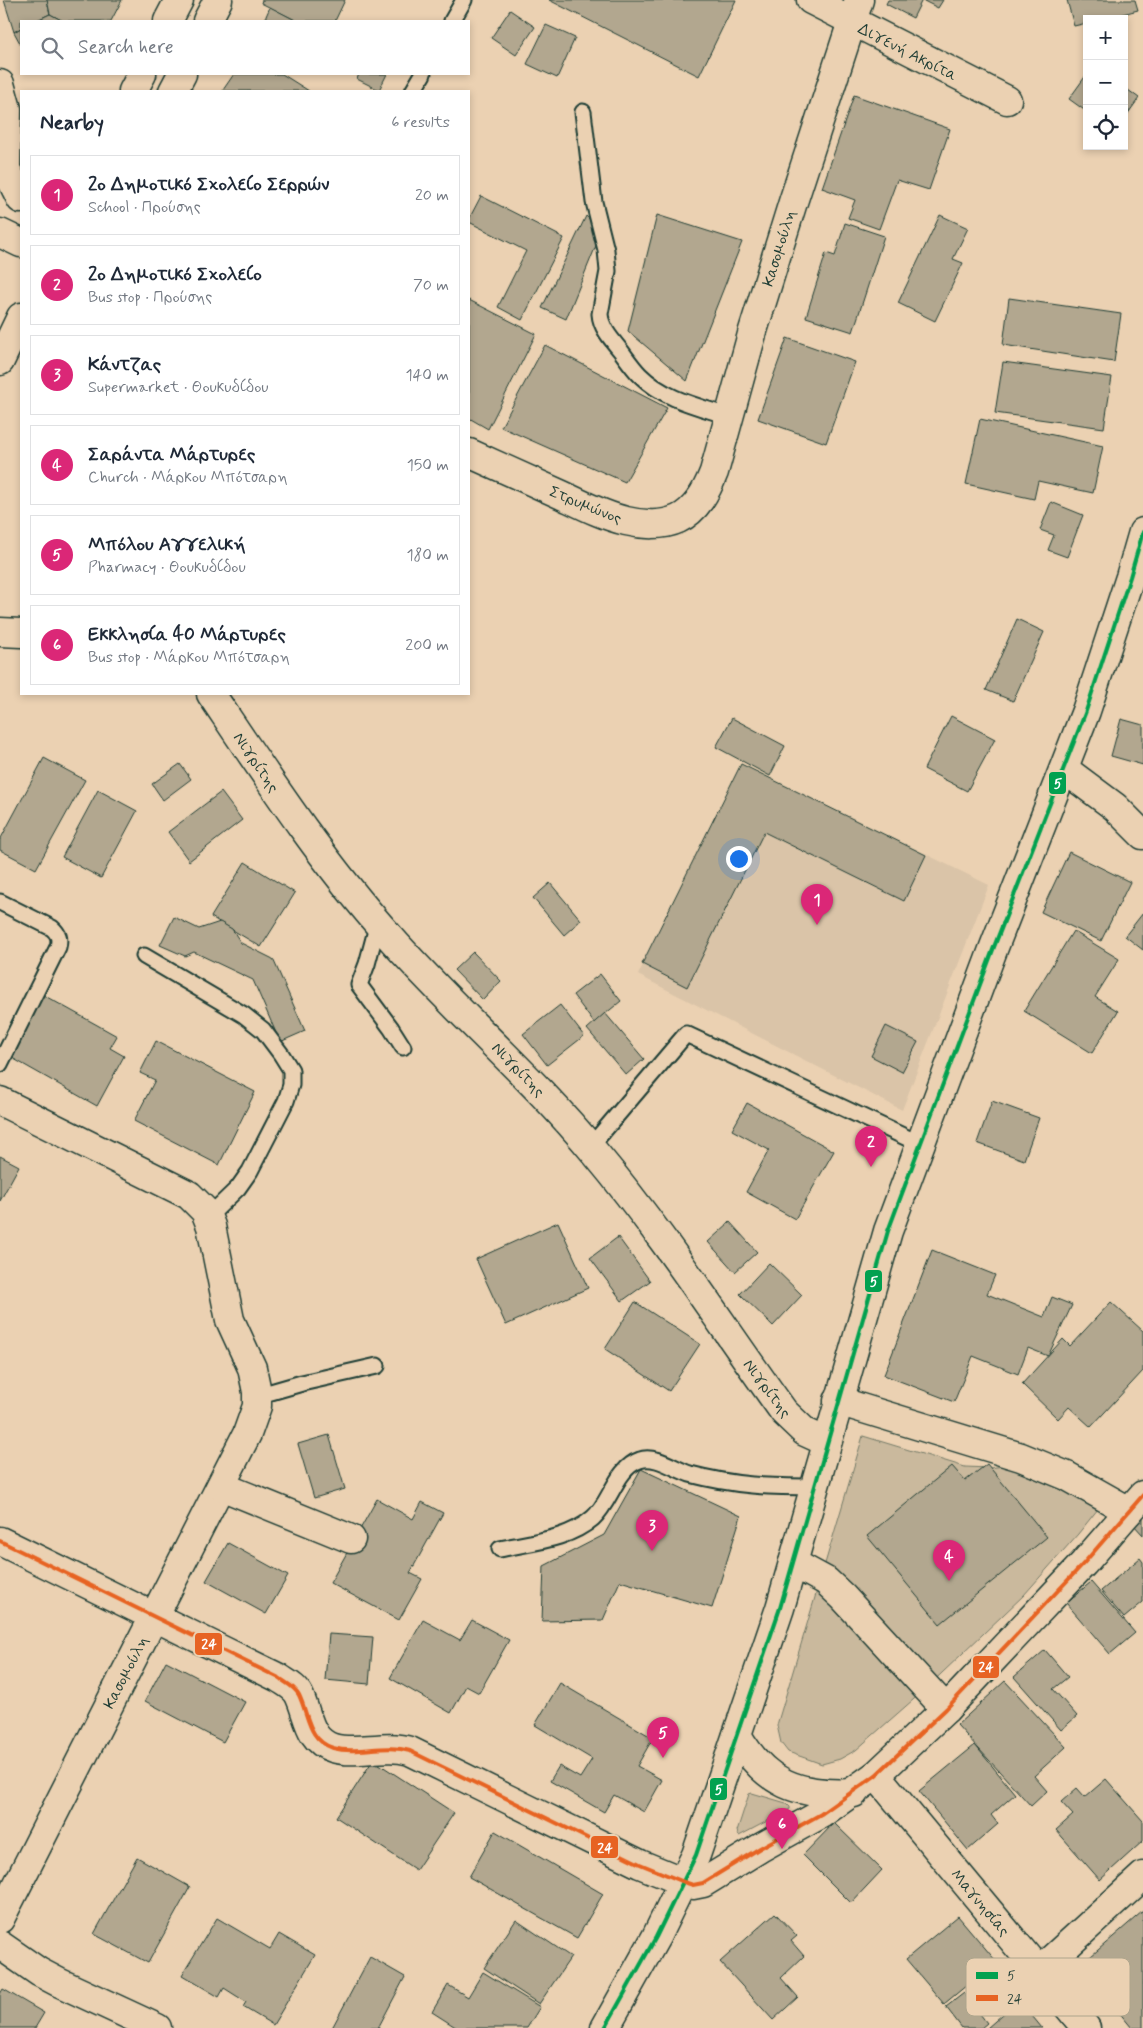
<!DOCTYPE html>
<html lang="en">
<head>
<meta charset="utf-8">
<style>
  body { margin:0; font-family:Mynerve,sans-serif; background:#f2f2f3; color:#1f2937 }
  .controls { position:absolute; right:15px; top:15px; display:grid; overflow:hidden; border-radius:0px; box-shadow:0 2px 8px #0003 }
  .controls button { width:45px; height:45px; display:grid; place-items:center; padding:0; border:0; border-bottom:1px solid #e0e1e3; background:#fff; color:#1f2937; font:25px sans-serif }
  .you { position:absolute; left:738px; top:858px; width:18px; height:18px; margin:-12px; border:4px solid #fff; border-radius:50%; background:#1a73e8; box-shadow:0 0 0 8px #1a73e833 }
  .badge { display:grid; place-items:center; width:32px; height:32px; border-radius:50%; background:#db2777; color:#fff; font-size:16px; font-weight:700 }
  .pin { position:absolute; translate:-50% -41px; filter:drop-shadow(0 1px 2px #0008) }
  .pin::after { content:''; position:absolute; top:26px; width:18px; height:15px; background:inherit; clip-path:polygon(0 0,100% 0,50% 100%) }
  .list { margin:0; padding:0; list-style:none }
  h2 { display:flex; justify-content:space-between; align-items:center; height:65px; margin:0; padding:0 20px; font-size:21px }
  h2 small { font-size:16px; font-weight:400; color:#747a83 }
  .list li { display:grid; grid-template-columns:32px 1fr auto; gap:15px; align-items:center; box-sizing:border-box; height:80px; margin:0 10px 10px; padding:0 10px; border:1px solid #e0e1e3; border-radius:0px }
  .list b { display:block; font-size:19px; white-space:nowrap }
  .list p { margin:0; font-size:16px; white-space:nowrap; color:#747a83 }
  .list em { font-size:16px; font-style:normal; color:#747a83 }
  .icon { flex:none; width:28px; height:28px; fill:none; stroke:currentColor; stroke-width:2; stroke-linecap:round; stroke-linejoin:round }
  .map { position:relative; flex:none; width:1143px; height:2028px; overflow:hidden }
  .search { position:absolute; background:#fff; box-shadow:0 2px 8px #0003; left:20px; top:20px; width:450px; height:55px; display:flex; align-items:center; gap:12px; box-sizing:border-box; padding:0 18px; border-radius:0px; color:#747a83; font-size:19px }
  .panel { position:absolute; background:#fff; box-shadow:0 2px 8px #0003; left:20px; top:90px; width:450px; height:605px; border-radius:0px }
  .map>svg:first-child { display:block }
  .built { fill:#dac4a8 }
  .green { fill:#cab99d; stroke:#747b68 }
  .building { fill:#b2a78f; stroke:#1f3d34 }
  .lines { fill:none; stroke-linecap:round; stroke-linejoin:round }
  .lane-casing { stroke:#1f3d34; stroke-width:19 }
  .street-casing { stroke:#1f3d34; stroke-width:31 }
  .secondary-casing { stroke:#1f3d34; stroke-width:31 }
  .lane { stroke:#ebd1b2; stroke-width:15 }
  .street { stroke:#ebd1b2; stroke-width:28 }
  .secondary { stroke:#ebd1b2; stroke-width:28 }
  .bus-1-casing { stroke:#ebd1b2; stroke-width:8 }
  .bus-2-casing { stroke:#ebd1b2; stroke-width:8 }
  .bus-1 { stroke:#02a150; stroke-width:4 }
  .bus-2 { stroke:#e76323; stroke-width:4 }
  .labels { text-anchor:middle; stroke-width:4; stroke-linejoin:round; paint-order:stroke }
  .street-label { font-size:16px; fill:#1f3d34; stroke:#ebd1b2 }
  .key { fill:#ebd1b2; stroke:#aea58c; stroke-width:1 }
  .key-label { font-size:14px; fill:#1f3d34 }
  .line-badge { stroke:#ebd1b2; stroke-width:2 }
  .badge-label { font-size:14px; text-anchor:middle; font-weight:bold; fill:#fff }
</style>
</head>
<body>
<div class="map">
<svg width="1143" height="2028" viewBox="0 0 1143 2028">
  <rect width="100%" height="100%" fill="#ebd1b2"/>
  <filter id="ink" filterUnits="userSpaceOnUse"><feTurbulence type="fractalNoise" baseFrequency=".02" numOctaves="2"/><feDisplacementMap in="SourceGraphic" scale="10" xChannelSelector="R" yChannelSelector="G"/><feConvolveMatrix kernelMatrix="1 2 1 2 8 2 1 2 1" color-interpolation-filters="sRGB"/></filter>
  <g filter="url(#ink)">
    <!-- built -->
    <path class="built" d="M741,764l248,121 -87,225 -264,-135z"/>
    <!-- green -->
    <g class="green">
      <path d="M863,1436l102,31 25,1 13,-2 18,4 81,34 -24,30 -54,61 -102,97 -66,58 -16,9 -18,5 -34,-12 -7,-9 -4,-18z"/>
      <path d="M752,1793l34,10 4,4v2l-51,27 -2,-5 12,-37z"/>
    </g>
    <!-- building -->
    <g class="building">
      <path d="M4,0h43l3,14 -15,7h-14v7l-7,4z"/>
      <path d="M47,0h75l-11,21h-48l-13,-7z"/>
      <path d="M262,0h83l-10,21h-38l-36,-18z"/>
      <path d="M549,0h187l-37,76z"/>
      <path d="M888,0h34l-9,18 -27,-14z"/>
      <path d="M922,0h21l-5,8z"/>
      <path d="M1067,0h68l3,10 -34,9h-17v4l-13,3z"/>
      <path d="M270,7l27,14h-33z"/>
      <path d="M510,10l25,17 -19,28 -25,-17z"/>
      <path d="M50,14l13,7h-28z"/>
      <path d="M546,25l29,13 -18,40 -30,-14z"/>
      <path d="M21,28v17l-7,-13z"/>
      <path d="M234,74h48l27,17h-83l-3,-1z"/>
      <path d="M359,74h28l-8,16 -22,-11z"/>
      <path d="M1087,74v38l-18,-13z"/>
      <path d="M1124,87l15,11 -15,21z"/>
      <path d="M854,95l96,34 -21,61 -32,-10 -18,49 -31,-11 7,-18 -33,-12z"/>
      <path d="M481,196l83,42 -42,82 -24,-13 28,-56 -57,-29v-3z"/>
      <path d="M657,215l85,27 -55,139 -59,-50z"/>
      <path d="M940,215l28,13 -15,31 10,4 -28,58 -37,-18z"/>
      <path d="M586,216l16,15 -36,88 -24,-11z"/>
      <path d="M845,223l39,13 -31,96 -47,-15 20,-64 9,3z"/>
      <path d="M1009,298l112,16 -7,48 -111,-17z"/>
      <path d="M469,300l67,34 -48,95 -19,-11z"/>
      <path d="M787,338l68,24 -29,81 -68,-24z"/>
      <path d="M545,345l122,63 -42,74 -124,-55z"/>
      <path d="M1003,362l109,15 -8,51 -109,-15z"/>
      <path d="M980,419l123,27 -10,47 -55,-12 -4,18 -68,-15z"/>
      <path d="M1051,502l32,13 -16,42 -19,-7 6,-15 -14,-5z"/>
      <path d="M1017,619l27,13 -31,69 -27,-11z"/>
      <path d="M951,716l44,23 -28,52 -43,-22z"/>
      <path d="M732,718l53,28 -15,30 -54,-29z"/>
      <path d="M1121,719l22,6v40l-32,-9z"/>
      <path d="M44,758l41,22 -49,89 -36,-19v-10z"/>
      <path d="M180,764l11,15 -28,21 -11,-16z"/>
      <path d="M741,764l185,91 -22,46 -140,-69 -77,155 -45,-23z"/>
      <path d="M98,790l39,21 -36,67 -39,-21z"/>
      <path d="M221,792l21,28 -53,41 -21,-29z"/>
      <path d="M1069,852l61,30 -29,59 -60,-29z"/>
      <path d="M245,862l50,31 -34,54 -50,-30z"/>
      <path d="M550,883l31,37 -17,15 -31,-37z"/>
      <path d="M1143,913v37l-18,-14z"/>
      <path d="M174,917l25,12 21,-7 12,7 9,14 32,16 32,72 -25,11 -27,-62 -59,-28 -9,4 -25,-11z"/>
      <path d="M1073,931l46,28 -24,38 23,14 -26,42 -68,-42z"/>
      <path d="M473,952l28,29 -18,19 -29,-30z"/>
      <path d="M600,974l21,27 -27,22 -21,-28z"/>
      <path d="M36,991l81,45 -7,12 14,8 -27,50 -92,-52z"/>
      <path d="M560,1005l24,31 -37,29 -24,-31z"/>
      <path d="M605,1013l39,46 -18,16 -39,-46z"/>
      <path d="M886,1026l32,16 -16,30 -31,-16z"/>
      <path d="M156,1041l99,51 -36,73 -85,-44 21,-41 -15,-7z"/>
      <path d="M992,1101l47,17 -15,42 -47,-17z"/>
      <path d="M747,1103l87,48 -39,68 -49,-27 23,-42 -37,-20z"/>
      <path d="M0,1156l19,10 -19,35z"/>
      <path d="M558,1222l30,66 -82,37 -30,-66z"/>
      <path d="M730,1222l27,30 -22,20 -27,-30z"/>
      <path d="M618,1237l32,44 -28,20 -32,-43z"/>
      <path d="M932,1250l63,25 -8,19 57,23 8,-20 20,8 -24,51 -20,-8 -10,26 -45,-18 -19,46 -70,-27z"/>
      <path d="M769,1263l33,32 -29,31 -33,-32z"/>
      <path d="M635,1302l65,42 -31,47 -64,-42z"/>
      <path d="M1111,1302l32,29v40l-52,56 -22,-20 -11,12 -36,-35 41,-45 7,7z"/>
      <path d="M329,1435l16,54 -31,9 -16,-54z"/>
      <path d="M987,1464l60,73 -107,87 -73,-88 85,-70 13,15z"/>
      <path d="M641,1469l100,47 -29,92 -92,-27 -17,39 -61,1 2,-55 60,-31z"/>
      <path d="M377,1499l36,20 9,-17 21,11 -33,60 12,6 -23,41 -69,-37z"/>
      <path d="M1143,1515v20l-10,-11z"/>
      <path d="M228,1543l60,33 -22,38 -60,-33z"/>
      <path d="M1140,1558l3,4v40l-19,16 -23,-27z"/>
      <path d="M1091,1582l44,51 -25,21 -44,-51z"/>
      <path d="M423,1620l37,20 12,-20 37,20 -30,53 -13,-7 -15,27 -61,-35z"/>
      <path d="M329,1634l44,3 -4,47 -44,-4z"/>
      <path d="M1045,1650l23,27 -15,12 24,27 -16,14 -47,-53z"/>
      <path d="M166,1661l79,41 -22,40 -78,-41z"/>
      <path d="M1005,1681l61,66 -32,29 13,15 -16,15 -74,-81z"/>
      <path d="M560,1683l93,55 -16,28 25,14 -18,32 -30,-17 -10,17 -54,-31 9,-15 21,12 12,-19 -57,-34z"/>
      <path d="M975,1745l40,49 -24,21 7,9 -30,26 -49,-59z"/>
      <path d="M373,1760l81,53 -38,57 -80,-53z"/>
      <path d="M1106,1779l37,42v20l-43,39 -44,-50 17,-15 -12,-13 16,-14 8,9z"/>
      <path d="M834,1823l48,47 -31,33 -48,-48z"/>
      <path d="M495,1831l108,63 -26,44 -108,-61z"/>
      <path d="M137,1857l53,30 -42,76 -54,-29z"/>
      <path d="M1143,1911v117h-11l-14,-17 3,-3 -38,-45z"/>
      <path d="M775,1913l22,23 -6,5 13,15 -23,22 17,19 -25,23 -53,-58z"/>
      <path d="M958,1916l38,45 -52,43 -38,-45z"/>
      <path d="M217,1918l53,31 9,-15 36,21 -42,70 -30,-18 3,-5 -22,-14 -5,9 -37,-22z"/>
      <path d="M516,1920l55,37 -32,47 -55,-36z"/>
      <path d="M370,1957l35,20 -27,51h-46z"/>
      <path d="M483,1972l57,35 -13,21h-70l-25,-16 16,-27 20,12z"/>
      <path d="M3,1989l41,24 -9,15h-35v-34z"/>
      <path d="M964,1993l23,30 -6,5h-19l-16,-21z"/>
      <path d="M1019,2000l23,28h-55z"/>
    </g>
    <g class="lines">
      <defs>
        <g id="lane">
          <path d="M452,21l12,-21"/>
          <path d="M413,91l10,-17"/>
          <path d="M583,112l11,90 12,48 2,21 -8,43c1,14 12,26 21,37 6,8 12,17 19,24 24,24 57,31 88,41"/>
          <path d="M0,902l52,26c7,6 8,11 6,19l-58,117"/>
          <path d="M378,923l-11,41 -8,21 32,43 12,19"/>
          <path d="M144,956l100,59 19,15 18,24 10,16v15l-5,16 -36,70 -12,17 -30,29"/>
          <path d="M590,1147l96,-113 234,110"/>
          <path d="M257,1396l45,-13 75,-17"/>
          <path d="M500,1549c31,-7 68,-9 93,-31 18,-16 23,-50 47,-58 15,-6 36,10 50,14 46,12 78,13 125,13"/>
        </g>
        <g id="street">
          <path d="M811,0l196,100"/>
          <path d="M168,21l11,-21"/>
          <path d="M207,21l11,-21"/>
          <path d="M133,91l9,-17"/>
          <path d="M173,91l9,-17"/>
          <path d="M0,233l21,10"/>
          <path d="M469,453c31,14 62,28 93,42 21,10 42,21 64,26 16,4 37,5 52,-2 19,-9 29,-29 36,-47l38,-138 41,-132 66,-202"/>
          <path d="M0,632l21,1"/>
          <path d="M0,1101l189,94 16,16 6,15 19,94 22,48 5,24v14l-10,28 -247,485"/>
          <path d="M838,1401l183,56 46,19 62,35"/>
          <path d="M221,1486l130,53"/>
          <path d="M0,1541l279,137c7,5 16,9 20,17 10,21 9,45 34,53 25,7 51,-5 77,3l230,113 44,18 9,3 10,-2 57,-35 61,-34 55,-39 70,-66 138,-146 59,-68"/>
          <path d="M793,1563l33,18 17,16 103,112"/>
          <path d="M737,1735c28,49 61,61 117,58"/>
          <path d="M876,1775l210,253"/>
          <path d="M0,1945l39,27 19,10 99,46"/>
          <path d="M1039,1971l104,-95"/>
        </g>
        <g id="secondary">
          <path d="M0,84l7,25 -1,60"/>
          <path d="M0,164l6,5 15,30"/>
          <path d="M0,361l21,-44"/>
          <path d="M211,694c56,83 111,167 178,242 66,75 143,140 207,218 68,81 126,172 188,258l21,20 22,10"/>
          <path d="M1064,769l51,38 28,28"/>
          <path d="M605,2028l51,-91 40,-82 84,-247 108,-377 106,-284 92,-236 44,-134 13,-45"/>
        </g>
      </defs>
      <!-- lane casing -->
      <use href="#lane" class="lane-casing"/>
      <!-- street casing -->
      <use href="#street" class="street-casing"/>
      <!-- secondary casing -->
      <use href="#secondary" class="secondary-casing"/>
      <!-- lane -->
      <use href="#lane" class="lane"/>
      <!-- street -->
      <use href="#street" class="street"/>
      <!-- secondary -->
      <use href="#secondary" class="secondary"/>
      <defs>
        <path id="bus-1" d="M605,2028l51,-91 40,-82 84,-247 108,-377 106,-284 92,-236 44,-134 13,-45"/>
        <path id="bus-2" d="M0,1541l279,137c7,5 16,9 20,17 10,21 9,45 34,53 25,7 51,-5 77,3l230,113 44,18 9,3 10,-2 57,-35 61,-34 55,-39 70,-66 138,-146 59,-68"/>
      </defs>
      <!-- bus-1 casing -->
      <use href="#bus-1" class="bus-1-casing"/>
      <!-- bus-2 casing -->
      <use href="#bus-2" class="bus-2-casing"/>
      <!-- bus-1 -->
      <use href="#bus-1" class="bus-1"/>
      <!-- bus-2 -->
      <use href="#bus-2" class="bus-2"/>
    </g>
  </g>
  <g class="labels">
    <!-- street labels -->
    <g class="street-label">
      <text transform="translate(908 51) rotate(27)" y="6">Διγενή Ακρίτα</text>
      <text transform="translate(778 248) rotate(-73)" y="6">Κασομούλη</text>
      <text transform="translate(586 504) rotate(22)" y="6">Στρυμώνος</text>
      <text transform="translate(257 762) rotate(56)" y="6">Νιγρίτης</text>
      <text transform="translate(519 1069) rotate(46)" y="6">Νιγρίτης</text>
      <text transform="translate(768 1388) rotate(53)" y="6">Νιγρίτης</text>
      <text transform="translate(125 1672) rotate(-63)" y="6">Κασομούλη</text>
      <text transform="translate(981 1902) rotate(50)" y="6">Μαγνησίας</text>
    </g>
  </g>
  <!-- legend -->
  <rect x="966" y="1958" width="164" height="58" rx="8" class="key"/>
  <rect x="976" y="1972" width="22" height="7" fill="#02a150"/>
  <rect x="976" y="1995" width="22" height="6" fill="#e76323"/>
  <g class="key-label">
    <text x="1007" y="1980">5</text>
    <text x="1007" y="2003">24</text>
  </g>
  <g class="line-badge">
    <rect x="1048" y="771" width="19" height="24" rx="5" fill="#02a150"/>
    <rect x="864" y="1269" width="19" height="24" rx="5" fill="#02a150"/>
    <rect x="194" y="1632" width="29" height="24" rx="5" fill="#e76323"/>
    <rect x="972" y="1655" width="28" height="24" rx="5" fill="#e76323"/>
    <rect x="709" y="1777" width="19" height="24" rx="5" fill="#02a150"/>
    <rect x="590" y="1835" width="29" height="24" rx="5" fill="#e76323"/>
  </g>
  <g class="badge-label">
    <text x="1058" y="788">5</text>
    <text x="874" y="1286">5</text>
    <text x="209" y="1648">24</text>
    <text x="986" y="1671">24</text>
    <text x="719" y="1794">5</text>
    <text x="605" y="1852">24</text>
  </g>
</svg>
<div class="controls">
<button>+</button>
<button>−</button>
<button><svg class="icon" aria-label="locate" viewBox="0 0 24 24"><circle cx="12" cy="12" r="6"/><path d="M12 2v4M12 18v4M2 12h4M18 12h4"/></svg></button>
</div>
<div class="you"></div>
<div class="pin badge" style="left:817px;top:925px">1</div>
<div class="pin badge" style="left:871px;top:1167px">2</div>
<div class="pin badge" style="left:652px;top:1551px">3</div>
<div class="pin badge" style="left:949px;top:1581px">4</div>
<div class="pin badge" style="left:663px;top:1758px">5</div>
<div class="pin badge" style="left:782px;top:1849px">6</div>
<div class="search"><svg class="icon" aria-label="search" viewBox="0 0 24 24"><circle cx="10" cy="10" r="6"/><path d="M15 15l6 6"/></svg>Search here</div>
<section class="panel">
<h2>Nearby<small>6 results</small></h2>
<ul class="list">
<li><span class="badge">1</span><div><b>2ο Δημοτικό Σχολείο Σερρών</b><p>School · Προύσης</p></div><em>20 m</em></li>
<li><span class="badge">2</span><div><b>2ο Δημοτικό Σχολείο</b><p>Bus stop · Προύσης</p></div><em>70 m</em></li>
<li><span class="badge">3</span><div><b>Κάντζας</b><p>Supermarket · Θουκυδίδου</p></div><em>140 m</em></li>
<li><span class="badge">4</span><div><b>Σαράντα Μάρτυρες</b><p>Church · Μάρκου Μπότσαρη</p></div><em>150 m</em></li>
<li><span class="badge">5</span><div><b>Μπόλου Αγγελική</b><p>Pharmacy · Θουκυδίδου</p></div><em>180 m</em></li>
<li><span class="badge">6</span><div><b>Εκκλησία 40 Μάρτυρες</b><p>Bus stop · Μάρκου Μπότσαρη</p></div><em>200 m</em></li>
</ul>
</section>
</div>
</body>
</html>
